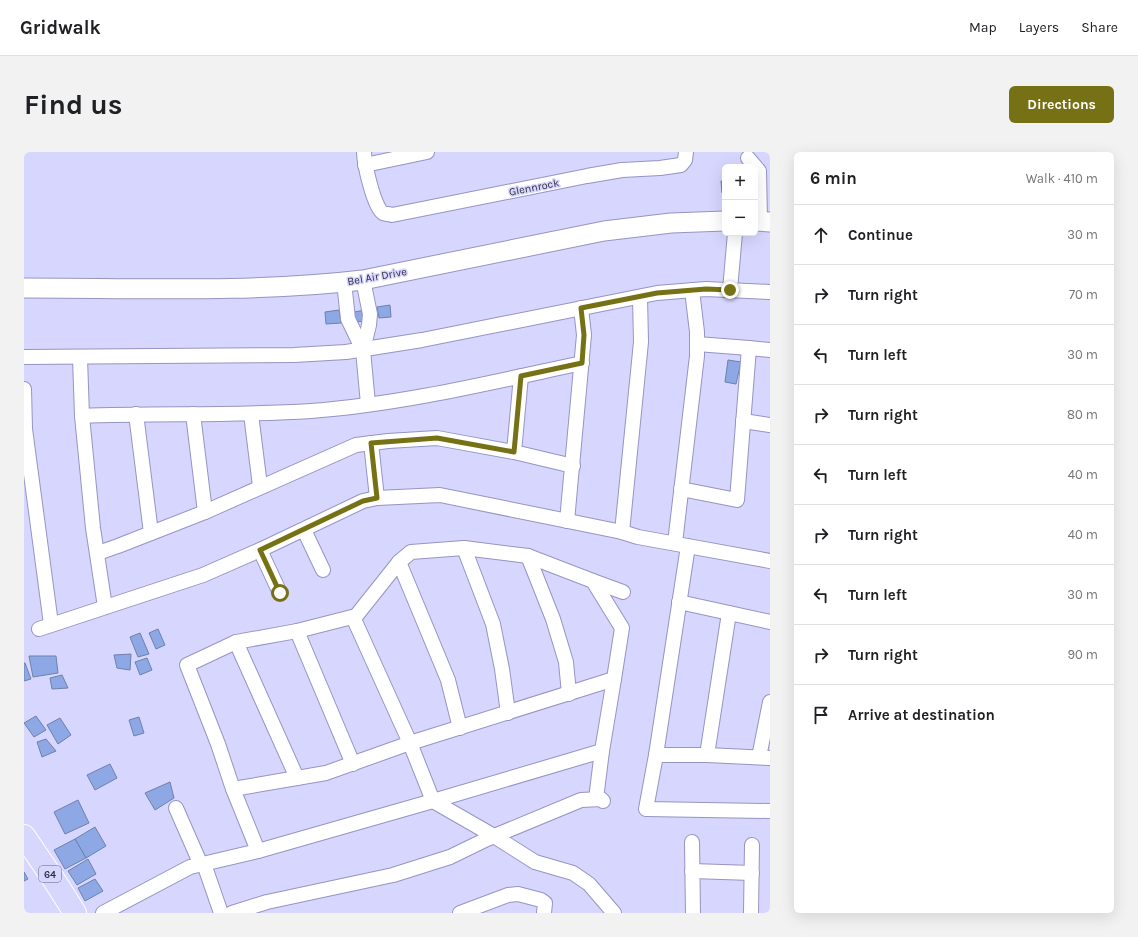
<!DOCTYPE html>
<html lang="en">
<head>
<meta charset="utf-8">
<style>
  body { margin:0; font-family:Karla,sans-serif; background:#f2f2f2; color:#202124 }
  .controls { position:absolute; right:12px; top:12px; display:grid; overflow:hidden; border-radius:6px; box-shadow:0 4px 16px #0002 }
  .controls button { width:36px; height:36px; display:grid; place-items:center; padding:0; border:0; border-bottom:1px solid #e0e0e0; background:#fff; color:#202124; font:20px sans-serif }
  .stop { position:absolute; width:12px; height:12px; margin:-9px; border:3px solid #767114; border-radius:50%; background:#fff }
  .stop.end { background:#767114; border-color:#fff; box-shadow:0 1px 4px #0008 }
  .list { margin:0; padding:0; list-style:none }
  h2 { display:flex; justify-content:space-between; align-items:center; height:52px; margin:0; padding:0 16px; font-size:17px }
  h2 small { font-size:13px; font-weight:400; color:#757577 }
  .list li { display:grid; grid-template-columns:26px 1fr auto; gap:12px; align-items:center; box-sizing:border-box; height:60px; padding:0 16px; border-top:1px solid #e0e0e0 }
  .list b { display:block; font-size:15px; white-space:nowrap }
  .list em { font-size:13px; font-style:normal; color:#757577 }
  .icon { flex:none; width:22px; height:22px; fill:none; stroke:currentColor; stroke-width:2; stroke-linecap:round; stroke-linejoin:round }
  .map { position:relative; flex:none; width:746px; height:761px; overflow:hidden; border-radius:6px }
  header { display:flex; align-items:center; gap:24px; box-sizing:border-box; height:56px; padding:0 20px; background:#fff; border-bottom:1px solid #e0e0e0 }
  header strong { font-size:19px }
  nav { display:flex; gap:22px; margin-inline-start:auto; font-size:14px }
  .intro { display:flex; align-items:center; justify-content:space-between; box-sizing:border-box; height:96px; padding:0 24px }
  h1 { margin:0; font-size:28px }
  .button { padding:10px 18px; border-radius:6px; background:#767114; color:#fff; font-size:14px; font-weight:700 }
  main { display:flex; gap:24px; padding:0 24px }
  aside { flex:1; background:#fff; border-radius:6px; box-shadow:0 4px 16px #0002 }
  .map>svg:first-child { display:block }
  .building { fill:#8da8e5; stroke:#6e81ab }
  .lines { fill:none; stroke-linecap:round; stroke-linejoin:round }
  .street-casing { stroke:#9694c3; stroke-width:16 }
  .secondary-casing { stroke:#9694c3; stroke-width:21 }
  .primary-casing { stroke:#fff; stroke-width:24 }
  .street { stroke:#fff; stroke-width:14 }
  .secondary { stroke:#fff; stroke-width:19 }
  .primary { stroke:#d7d6fd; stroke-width:22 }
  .route { stroke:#767114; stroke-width:5 }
  .labels { text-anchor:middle; stroke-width:3; stroke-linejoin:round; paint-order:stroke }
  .shield { fill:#d7d6fe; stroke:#61607a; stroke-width:1 }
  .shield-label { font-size:10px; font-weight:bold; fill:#2f2e41 }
  .street-label { font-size:11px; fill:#2f2e41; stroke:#d7d6fe }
</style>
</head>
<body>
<header>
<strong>Gridwalk</strong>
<nav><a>Map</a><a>Layers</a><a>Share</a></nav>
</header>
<div class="intro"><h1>Find us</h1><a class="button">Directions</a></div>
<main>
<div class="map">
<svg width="746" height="761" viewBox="0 0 746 761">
  <rect width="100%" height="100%" fill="#d7d6fe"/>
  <!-- building -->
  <g class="building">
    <path d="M697,29h4v12h-3z"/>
    <path d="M366,153l1,12 -12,1 -2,-11z"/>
    <path d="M315,158l2,13 -15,1 -1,-12z"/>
    <path d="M341,158l1,11 -11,1 -1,-10z"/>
    <path d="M704,208l13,2 -5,22 -11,-2z"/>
    <path d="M134,477l7,16 -9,4 -7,-16z"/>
    <path d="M116,481l9,21 -11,3 -8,-20z"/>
    <path d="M107,502l-1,16 -13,-2 -3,-13z"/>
    <path d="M5,504h27l2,17 -25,4z"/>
    <path d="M123,506l5,12 -12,5 -5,-13z"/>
    <path d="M0,511h1l6,16 -7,2z"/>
    <path d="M38,523l6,13 -16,1 -2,-11z"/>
    <path d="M12,564l10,14 -12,7 -10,-14z"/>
    <path d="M115,565l5,16 -10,3 -5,-16z"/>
    <path d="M36,566l11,17 -13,9 -11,-19z"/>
    <path d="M22,587l10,12 -14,6 -5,-15z"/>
    <path d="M86,612l7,14 -22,12 -8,-15z"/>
    <path d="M146,630l4,16 -19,12 -10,-17z"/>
    <path d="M54,648l11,23 -24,11 -11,-22z"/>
    <path d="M71,675l11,19 -20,12 -11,-19z"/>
    <path d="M51,687l11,19 -21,11 -11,-19z"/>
    <path d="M64,707l8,15 -19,11 -9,-14z"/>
    <path d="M0,720l4,7 -4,2z"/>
    <path d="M71,727l8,12 -18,10 -7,-13z"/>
  </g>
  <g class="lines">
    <defs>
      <g id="street">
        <path d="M340,0c0,11 10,56 19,61 2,1 7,1 9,2l195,-39 35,-6 38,-2 21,-3 4,-5 1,-8"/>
        <path d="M724,6l11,13 1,50"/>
        <path d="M341,13l62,-13"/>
        <path d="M339,128l7,34 -1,11 -6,25 5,54"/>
        <path d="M320,130l4,37 15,31"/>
        <path d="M706,138l5,-57"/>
        <path d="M725,196l21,2"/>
        <path d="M0,205l270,-2 52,-3 76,-12 235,-47 49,-4 64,3"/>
        <path d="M56,206l2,58 11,112 12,79"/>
        <path d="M0,237l1,40 26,195"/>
        <path d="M112,262l15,119"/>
        <path d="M169,262l12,98"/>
        <path d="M227,262l9,72"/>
        <path d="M58,264c76,-3 153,0 229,-5 92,-7 182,-29 271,-48"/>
        <path d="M719,269l27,4"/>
        <path d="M347,291l6,55"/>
        <path d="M490,300l7,-76"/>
        <path d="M657,337l56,11 12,-152 -52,-4"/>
        <path d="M543,369l17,-186 -3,-27"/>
        <path d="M280,378l19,40"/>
        <path d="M598,380l19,-190 -1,-45"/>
        <path d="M651,391l22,-187v-24l-5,-42"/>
        <path d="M664,394l-32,209 -10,54 124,2"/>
        <path d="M440,396l29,76 9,45 6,44"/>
        <path d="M236,398l20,43"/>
        <path d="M74,401l20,-7 87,-34 151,-67 32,-4 49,-3 77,14 59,14"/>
        <path d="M504,404l25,63 13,43 3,32"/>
        <path d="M375,410l49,118 12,48"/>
        <path d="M569,429l30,11"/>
        <path d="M655,450l91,20"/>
        <path d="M15,477l164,-54 57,-25 103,-49 14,-3 63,-3 182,37 16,5 132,24"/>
        <path d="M273,479l56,133"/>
        <path d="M212,490l61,136"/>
        <path d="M632,603h51l63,3"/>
        <path d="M683,603l22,-142"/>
        <path d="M735,605l11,-55"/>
        <path d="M209,637l-15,-45 -31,-79 49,-23 61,-11 59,-15 43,-54 12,-10 53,-4 64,8 65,25 29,47 -8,51"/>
        <path d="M572,647l6,-48"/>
        <path d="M152,656l25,57"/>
        <path d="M668,690l1,71"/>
        <path d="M234,699l-25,-62 93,-16 84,-30 204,-64 -12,72 -169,50 -23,-58 -57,-126"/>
        <path d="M180,712l17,49"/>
        <path d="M668,719l60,2"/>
        <path d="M79,761l87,-46 68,-16 175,-50 61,35 41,26 38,11 16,11 25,29"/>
        <path d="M208,761l35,-11 126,-27 57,-18 37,-18 94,-39 20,-1 2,2"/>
        <path d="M436,761l48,-18 10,-1 23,6 4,3 -1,10"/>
        <path d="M727,761l1,-68"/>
      </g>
      <g id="secondary">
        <path d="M731,69l15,1"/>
        <path d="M0,136c112,0 229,5 339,-8l241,-49 67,-8 54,-2"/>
      </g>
      <path id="primary" d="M0,684l32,47 19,30"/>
    </defs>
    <!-- street casing -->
    <use href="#street" class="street-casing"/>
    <!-- secondary casing -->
    <use href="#secondary" class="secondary-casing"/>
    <!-- primary casing -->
    <use href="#primary" class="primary-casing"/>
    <!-- street -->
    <use href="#street" class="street"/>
    <!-- secondary -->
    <use href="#secondary" class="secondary"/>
    <!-- primary -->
    <use href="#primary" class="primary"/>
  </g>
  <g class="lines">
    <!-- route -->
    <path class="route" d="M256,441l-20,-43 103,-49 14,-3 -6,-55 66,-5 77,14 7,-76 61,-13 2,-28 -3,-27 76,-15 49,-4 24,1"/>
  </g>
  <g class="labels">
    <!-- shield labels -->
    <rect class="shield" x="15" y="714" width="22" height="16" rx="3"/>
    <g class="shield-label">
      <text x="26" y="726">64</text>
    </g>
    <!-- street labels -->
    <g class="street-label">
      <text transform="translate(510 35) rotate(-11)" y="4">Glennrock</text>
      <text transform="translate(353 124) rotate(-10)" y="4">Bel Air Drive</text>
    </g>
  </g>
</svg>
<div class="controls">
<button>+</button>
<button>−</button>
</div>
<div class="stop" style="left:256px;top:441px"></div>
<div class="stop end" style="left:706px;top:138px"></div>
</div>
<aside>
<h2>6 min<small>Walk · 410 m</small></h2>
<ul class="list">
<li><svg class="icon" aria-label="ahead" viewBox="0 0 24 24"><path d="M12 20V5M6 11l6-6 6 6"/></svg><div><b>Continue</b></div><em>30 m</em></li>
<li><svg class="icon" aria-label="right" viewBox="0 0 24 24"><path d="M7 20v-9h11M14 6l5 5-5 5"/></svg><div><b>Turn right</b></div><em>70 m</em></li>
<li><svg class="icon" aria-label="left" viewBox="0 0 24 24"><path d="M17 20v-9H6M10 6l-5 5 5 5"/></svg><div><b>Turn left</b></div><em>30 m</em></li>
<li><svg class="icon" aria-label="right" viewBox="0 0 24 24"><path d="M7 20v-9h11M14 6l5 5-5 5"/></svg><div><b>Turn right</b></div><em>80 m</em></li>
<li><svg class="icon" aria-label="left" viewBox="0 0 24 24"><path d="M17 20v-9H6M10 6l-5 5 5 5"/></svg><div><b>Turn left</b></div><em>40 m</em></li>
<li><svg class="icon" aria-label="right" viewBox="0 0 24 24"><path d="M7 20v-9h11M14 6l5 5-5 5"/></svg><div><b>Turn right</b></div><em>40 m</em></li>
<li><svg class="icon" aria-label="left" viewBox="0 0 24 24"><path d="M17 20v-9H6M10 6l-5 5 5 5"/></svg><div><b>Turn left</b></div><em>30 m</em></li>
<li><svg class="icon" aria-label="right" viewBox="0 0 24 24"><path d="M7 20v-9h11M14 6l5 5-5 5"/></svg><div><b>Turn right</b></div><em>90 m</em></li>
<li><svg class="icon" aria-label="arrive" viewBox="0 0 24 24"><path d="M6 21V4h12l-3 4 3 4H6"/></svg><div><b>Arrive at destination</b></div></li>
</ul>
</aside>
</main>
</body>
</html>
